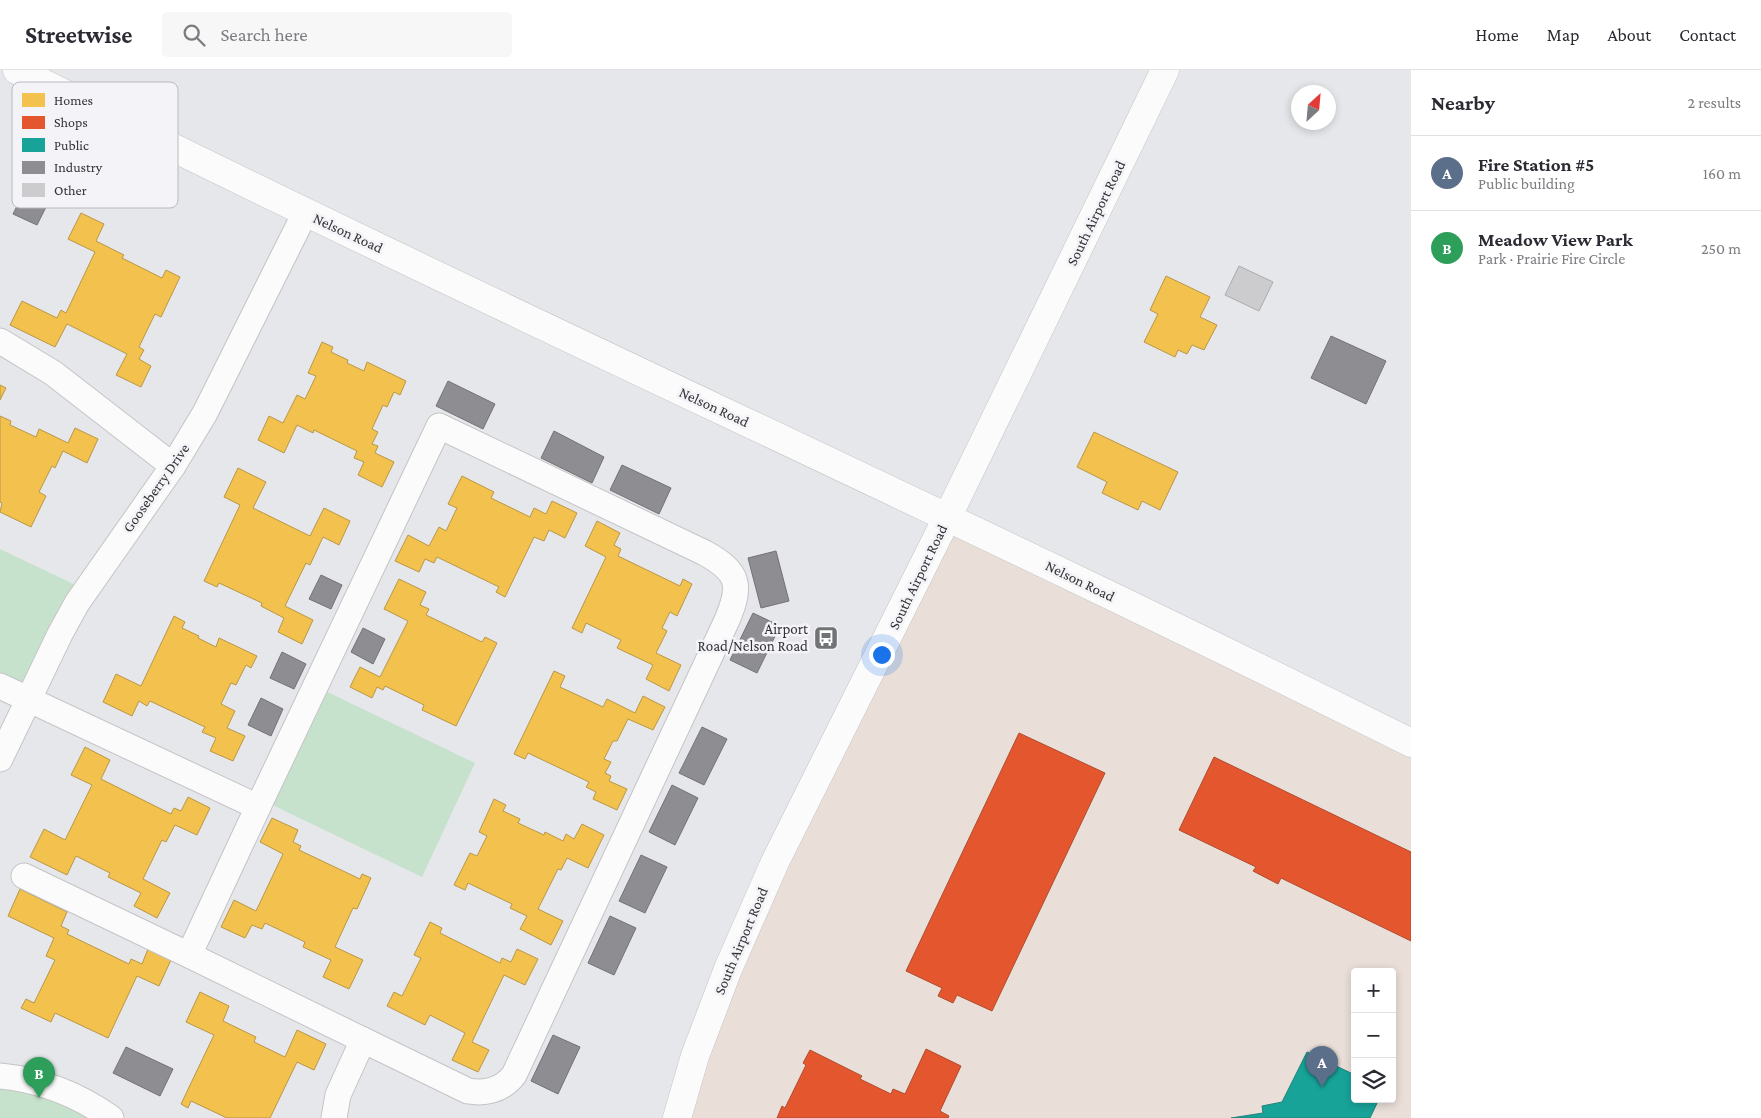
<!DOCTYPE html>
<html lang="en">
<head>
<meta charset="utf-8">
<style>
  body { margin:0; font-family:"Crimson Pro",serif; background:#f7f7f7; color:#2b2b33 }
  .controls { position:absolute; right:15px; bottom:15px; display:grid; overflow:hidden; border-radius:5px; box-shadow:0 2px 8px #0003 }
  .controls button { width:45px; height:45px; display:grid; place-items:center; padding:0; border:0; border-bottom:1px solid #e1e1e2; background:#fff; color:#2b2b33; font:25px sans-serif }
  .compass { position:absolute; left:1291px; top:15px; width:45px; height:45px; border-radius:50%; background:#fff; box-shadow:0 2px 8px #0003; rotate:26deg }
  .you { position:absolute; left:881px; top:584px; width:18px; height:18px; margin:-12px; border:4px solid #fff; border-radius:50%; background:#1a73e8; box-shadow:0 0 0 8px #1a73e833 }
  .badge { display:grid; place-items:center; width:32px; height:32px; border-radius:50%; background:#ea580c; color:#fff; font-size:16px; font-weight:700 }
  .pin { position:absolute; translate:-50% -41px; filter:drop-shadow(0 1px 2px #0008) }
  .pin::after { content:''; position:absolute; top:26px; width:18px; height:15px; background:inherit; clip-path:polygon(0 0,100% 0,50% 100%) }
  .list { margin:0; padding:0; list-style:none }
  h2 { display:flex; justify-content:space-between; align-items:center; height:65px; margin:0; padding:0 20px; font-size:21px }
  h2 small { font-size:16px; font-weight:400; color:#7c7c81 }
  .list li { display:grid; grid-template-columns:32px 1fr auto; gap:15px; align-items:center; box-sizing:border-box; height:75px; padding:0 20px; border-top:1px solid #e1e1e2 }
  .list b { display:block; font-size:19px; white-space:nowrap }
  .list p { margin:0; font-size:16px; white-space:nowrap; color:#7c7c81 }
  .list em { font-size:16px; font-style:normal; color:#7c7c81 }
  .icon { flex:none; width:28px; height:28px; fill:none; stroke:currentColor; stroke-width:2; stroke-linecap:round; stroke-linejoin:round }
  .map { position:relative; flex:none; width:1411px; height:1048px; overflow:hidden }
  header { display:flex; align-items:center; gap:30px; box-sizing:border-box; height:70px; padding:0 25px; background:#fff; border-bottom:1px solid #e1e1e2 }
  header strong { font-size:24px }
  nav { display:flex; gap:28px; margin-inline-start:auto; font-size:18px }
  .search { width:350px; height:45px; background:#f7f7f7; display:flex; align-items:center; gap:12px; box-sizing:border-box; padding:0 18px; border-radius:5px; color:#7c7c81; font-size:19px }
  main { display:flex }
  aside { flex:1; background:#fff }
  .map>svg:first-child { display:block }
  .commercial { fill:#e9dfd8; fill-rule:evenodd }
  .green { fill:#c7e2cc }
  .homes { fill:#f2c14e; stroke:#b99747 }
  .shops { fill:#e4572e; stroke:#af4c30 }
  .public { fill:#17a398; stroke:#20827b }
  .industry { fill:#8d8d92; stroke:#727276 }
  .building { fill:#ccccce; stroke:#abaaac }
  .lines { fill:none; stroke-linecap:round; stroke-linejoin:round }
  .street-casing { stroke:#c4c4c6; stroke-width:27 }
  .secondary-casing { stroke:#c4c4c6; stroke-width:29 }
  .street { stroke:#fbfbfc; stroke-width:25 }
  .secondary { stroke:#fbfbfc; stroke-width:28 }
  .labels { text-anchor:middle; stroke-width:5; stroke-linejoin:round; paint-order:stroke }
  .street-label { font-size:15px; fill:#343436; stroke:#f3f3f8 }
  .poi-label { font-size:15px; fill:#343436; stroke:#f3f3f8; text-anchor:end }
  .key { fill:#f3f3f8; stroke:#bababe; stroke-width:1 }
  .key-label { font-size:14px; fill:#343436 }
</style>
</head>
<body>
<header>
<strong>Streetwise</strong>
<div class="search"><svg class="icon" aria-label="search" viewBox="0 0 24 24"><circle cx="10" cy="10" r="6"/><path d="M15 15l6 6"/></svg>Search here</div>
<nav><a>Home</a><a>Map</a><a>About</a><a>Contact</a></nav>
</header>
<main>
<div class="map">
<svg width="1411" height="1048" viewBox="0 0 1411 1048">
  <rect width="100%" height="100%" fill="#e6e7ea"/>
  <!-- commercial -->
  <path class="commercial" d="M947,448l464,227v373h-734l18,-62zM1355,902h37v127h-37z"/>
  <!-- green -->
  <g class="green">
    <path d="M0,479l86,41 -58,110 -28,-14z"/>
    <path d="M315,616l160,77 -53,114 -160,-77z"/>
    <path d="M0,1006l111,42h-111z"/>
  </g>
  <!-- homes -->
  <g class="homes">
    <path d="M81,143l23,11 -8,17 28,14 -2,3 40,20 4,-8 14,7 -19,40 -6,-3 -16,33 5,3 -5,9 12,7 -10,21 -25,-12 11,-21 -60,-30 -12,23 -45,-22 12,-24 35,17 4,-8 5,3 29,-61 -27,-13z"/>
    <path d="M1166,206l44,21 -10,20 17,8 -13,25 -12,-5 -5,9 -9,-4 -3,7 -31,-15 14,-28 -8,-4z"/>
    <path d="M322,272l11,5 -2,5 17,8 -1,3 17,8 3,-9 39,19 -6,14 -6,-3 -7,15 -4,-2 -11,24 6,3 -6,12 6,2 -3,7 19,9 -12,25 -24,-12 6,-13 -10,-4 3,-7 -43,-21 -1,3 -16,-8 -13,28 -26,-13 11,-24 14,7 14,-28 8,4 11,-23 -8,-3z"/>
    <path d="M0,315l6,3 -6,12z"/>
    <path d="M0,346l11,5 -1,4 26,12 3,-8 29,14 7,-15 23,11 -11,24 -24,-12 -8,17 -3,-2 -13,26 7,4 -15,31 -31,-15 2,-9 -2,-1z"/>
    <path d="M1094,362l84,40 -18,38 -18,-9 -4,9 -36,-17 5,-11 -30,-15z"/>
    <path d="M238,398l28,14 -13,26 57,28 14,-28 26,13 -11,24 -16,-8 -13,28 -4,-2 -21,43 28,14 -11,24 -24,-12 6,-14 -23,-12 1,-3 -43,-20 -2,4 -13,-6 36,-76 -16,-8z"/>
    <path d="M462,406l32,16 -3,6 39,19 4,-9 12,6 6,-13 25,12 -12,25 -16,-8 -5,11 -10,-4 -29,60 -9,-5 3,-5 -62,-30 -3,6 -9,-4 -6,13 -24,-11 13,-26 21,11 10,-19 7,4 11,-23 -9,-4z"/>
    <path d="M597,451l23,12 -6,12 7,4 -3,7 62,30 3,-7 9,5 -15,32 -7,-4 -8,16 5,3 -11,22 25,12 -12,26 -23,-12 7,-14 -36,-17 4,-8 -35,-17 -4,10 -10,-5 34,-71 -21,-11z"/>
    <path d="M399,509l27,13 -6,13 9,4 -3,6 56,27 3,-5 12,6 -41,83 -34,-16 2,-5 -39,-19 -2,4 -6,-3 -5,11 -22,-11 10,-20 20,10 28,-56 -24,-12z"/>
    <path d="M174,546l11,6 -3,6 17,8 -1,2 18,9 3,-9 38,18 -6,12 -5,-3 -10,20 -5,-2 -10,21 14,7 -8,17 18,8 -12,25 -23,-10 6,-13 -14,-6 3,-5 -55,-26 -3,5 -8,-5 -7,15 -29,-14 13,-28 25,12z"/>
    <path d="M554,601l11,5 -5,11 43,20 4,-8 28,14 8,-17 22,11 -12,23 -25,-11 -11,22h-4l-9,18 7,3 -6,11 6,3 -2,5 18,8 -10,21 -24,-11 3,-7 -10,-5 3,-5 -61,-29 -3,6 -11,-5z"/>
    <path d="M85,677l25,13 -9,19 70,35 3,-6 7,3 7,-14 22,11 -13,27 -22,-10 -9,17 -4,-2 -19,39 27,14 -13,25 -23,-12 7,-13 -33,-16 2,-4 -34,-17 -9,19 -37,-18 14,-28 21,11 27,-55 -21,-10z"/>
    <path d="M494,729l12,6 -3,6 17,8 -2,4 26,12 1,-3 18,9 3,-7 8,5 8,-15 22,11 -16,33 -21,-10 -6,12 -3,-1 -20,40 25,12 -12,24 -31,-16 7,-13 -17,-8 2,-4 -44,-21 -3,7 -11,-5 16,-32 7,3 10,-20 -8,-4z"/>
    <path d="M272,748l26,12 -5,12 8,4 -2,4 61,29 2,-5 9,4 -14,31 -4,-1 -18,39 28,13 -14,29 -26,-12 8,-17 -28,-13 2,-5 -40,-19 -3,6 -10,-4 -7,13 -24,-11 13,-27 22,11 27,-57 -23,-12z"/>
    <path d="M20,819l47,23 -6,14 8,4 -2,4 62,30 2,-5 11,5 6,-15 23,11 -12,26 -22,-10 -29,62 -53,-25 -4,9 -30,-14 5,-9 8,4 21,-43 -9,-4 8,-18 -46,-22z"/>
    <path d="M430,852l12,6 -2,5 60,30 2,-5 9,4 6,-13 21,10 -13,26 -21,-10 -32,67 17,8 -11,22 -26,-12 13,-27 -35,-18 -5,10 -38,-19 7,-14 8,4 19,-38 -7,-3z"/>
    <path d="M200,922l29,14 -6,15 33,16 -2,5 31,15 12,-27 29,14 -12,26 -17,-8 -27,56h-43l-36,-17 -3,7 -7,-4 33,-69 -28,-13z"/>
  </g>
  <!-- shops -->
  <g class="shops">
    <path d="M1019,663l86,40 -113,238 -35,-16 -4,8 -15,-7 4,-8 -36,-17z"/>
    <path d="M1214,687l197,95v89l-130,-63 -3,6 -25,-13 3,-4 -77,-37z"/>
    <path d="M926,979l35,17 -21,45 9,5 -1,2h-171l5,-12 3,2 21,-43 -3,-2 7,-13 52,26 -2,3 31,15 2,-5 12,5z"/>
  </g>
  <!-- public -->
  <path class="public" d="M1307,982l48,23v24h24l-9,19h-139l32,-5 -1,-7 20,-4z"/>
  <!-- industry -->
  <g class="industry">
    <path d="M26,118l24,11 -13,26 -24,-11z"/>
    <path d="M1331,266l55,25 -20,43 -55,-26z"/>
    <path d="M448,311l47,23 -12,25 -47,-23z"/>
    <path d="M554,361l50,26 -12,26 -51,-25z"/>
    <path d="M622,395l49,23 -12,26 -49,-24z"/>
    <path d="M776,481l13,50 -28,7 -13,-50z"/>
    <path d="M321,505l21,10 -11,24 -22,-10z"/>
    <path d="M753,543l27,13 -23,47 -27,-13z"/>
    <path d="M363,558l22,11 -12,25 -22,-12z"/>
    <path d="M282,582l24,12 -12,25 -24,-11z"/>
    <path d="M261,628l22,11 -12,27 -23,-11z"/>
    <path d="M702,657l25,12 -23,46 -25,-12z"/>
    <path d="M672,715l26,13 -23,47 -26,-13z"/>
    <path d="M641,785l26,12 -22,46 -26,-12z"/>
    <path d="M610,846l26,12 -22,47 -26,-12z"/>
    <path d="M553,965l27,12 -22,47 -27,-13z"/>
    <path d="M126,977l47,22 -13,27 -47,-23z"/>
  </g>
  <!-- building -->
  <path class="building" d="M1239,196l34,16 -14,29 -34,-16z"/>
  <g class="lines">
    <defs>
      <g id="street">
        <path d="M0,271l53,32 120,93"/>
        <path d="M0,616l258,121 181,-381 266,127c34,19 37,32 22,67l-213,455c-12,15 -27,19 -46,16l-105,-51 -25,55 -4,23"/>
        <path d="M0,689l60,-125 17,-31 96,-137 32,-53 100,-200"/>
        <path d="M258,737l-69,148 174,85"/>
        <path d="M24,806l165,79"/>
        <path d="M0,1006c41,4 77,18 111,42"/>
      </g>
      <g id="secondary">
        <path d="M17,0c461,232 933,442 1394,673"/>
        <path d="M677,1048l18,-62 33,-87 47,-107 172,-344 218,-448"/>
      </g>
    </defs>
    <!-- street casing -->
    <use href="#street" class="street-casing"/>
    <!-- secondary casing -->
    <use href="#secondary" class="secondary-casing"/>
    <!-- street -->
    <use href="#street" class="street"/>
    <!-- secondary -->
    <use href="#secondary" class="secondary"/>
  </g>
  <!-- icons -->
  <defs>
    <symbol id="bus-square" viewBox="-11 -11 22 22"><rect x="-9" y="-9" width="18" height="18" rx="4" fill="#727375" stroke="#f3f3f8"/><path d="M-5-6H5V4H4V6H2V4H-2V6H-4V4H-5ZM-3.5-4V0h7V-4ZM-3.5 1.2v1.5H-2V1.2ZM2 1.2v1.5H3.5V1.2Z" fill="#fff"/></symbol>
  </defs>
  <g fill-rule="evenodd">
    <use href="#bus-square" x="812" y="554" width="28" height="28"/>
  </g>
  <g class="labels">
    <!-- street labels -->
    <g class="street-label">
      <text transform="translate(1096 143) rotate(-64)" y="5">South Airport Road</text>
      <text transform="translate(348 163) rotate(25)" y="5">Nelson Road</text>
      <text transform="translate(714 337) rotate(25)" y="5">Nelson Road</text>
      <text transform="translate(156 418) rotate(-55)" y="5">Gooseberry Drive</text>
      <text transform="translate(918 507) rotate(-64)" y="5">South Airport Road</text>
      <text transform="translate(1080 511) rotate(26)" y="5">Nelson Road</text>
      <text transform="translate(741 871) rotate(-67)" y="5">South Airport Road</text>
    </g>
    <!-- poi labels -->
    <g class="poi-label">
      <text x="808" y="564">Airport<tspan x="808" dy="17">Road/Nelson Road</tspan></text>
    </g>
  </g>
  <!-- legend -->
  <rect x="12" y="12" width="166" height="126" rx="8" class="key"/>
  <rect x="22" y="23" width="23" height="14" fill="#f2c14e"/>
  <rect x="22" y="46" width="23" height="13" fill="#e4572e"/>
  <rect x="22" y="68" width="23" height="14" fill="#17a398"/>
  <rect x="22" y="91" width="23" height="13" fill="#8d8d92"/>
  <rect x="22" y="113" width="23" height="14" fill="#ccccce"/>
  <g class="key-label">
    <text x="54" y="35">Homes</text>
    <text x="54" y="57">Shops</text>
    <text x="54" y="80">Public</text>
    <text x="54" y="102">Industry</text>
    <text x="54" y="125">Other</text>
  </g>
</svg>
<div class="controls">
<button>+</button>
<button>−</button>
<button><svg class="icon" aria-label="layers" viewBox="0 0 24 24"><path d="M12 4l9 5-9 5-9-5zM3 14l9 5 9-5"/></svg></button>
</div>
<svg class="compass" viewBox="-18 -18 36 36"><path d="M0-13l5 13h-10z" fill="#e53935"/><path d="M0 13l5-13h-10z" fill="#7c7c81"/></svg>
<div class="you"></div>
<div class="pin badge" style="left:1322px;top:1017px;background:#5c6f8a">A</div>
<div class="pin badge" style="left:39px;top:1028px;background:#2e9e5b">B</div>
</div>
<aside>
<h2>Nearby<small>2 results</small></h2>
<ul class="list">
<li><span class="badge" style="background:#5c6f8a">A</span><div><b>Fire Station #5</b><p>Public building</p></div><em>160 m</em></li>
<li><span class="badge" style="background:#2e9e5b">B</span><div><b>Meadow View Park</b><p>Park · Prairie Fire Circle</p></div><em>250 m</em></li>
</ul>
</aside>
</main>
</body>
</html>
